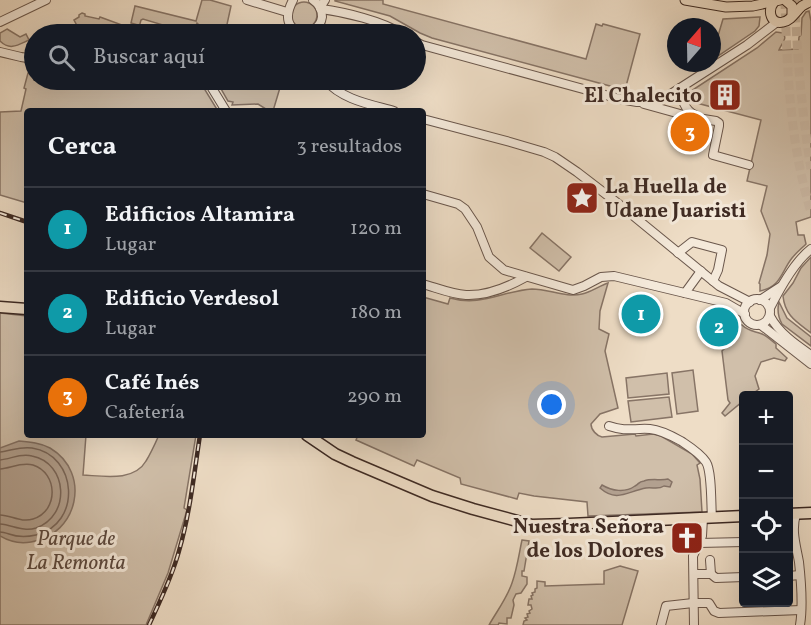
<!DOCTYPE html>
<html lang="es">
<head>
<meta charset="utf-8">
<style>
  body { margin:0; font-family:Vollkorn,serif; background:#20242c; color:#f1f3f6 }
  .controls { position:absolute; right:18px; bottom:18px; display:grid; overflow:hidden; border-radius:6px; box-shadow:0 6px 24px #0002 }
  .controls button { width:54px; height:54px; display:grid; place-items:center; padding:0; border:0; border-bottom:2px solid #363941; background:#171b24; color:#f1f3f6; font:30px sans-serif }
  .compass { position:absolute; left:667px; top:18px; width:54px; height:54px; border-radius:50%; background:#171b24; box-shadow:0 6px 24px #0002; rotate:20deg }
  .you { position:absolute; left:552px; top:405px; width:21px; height:21px; margin:-15px; border:4px solid #fff; border-radius:50%; background:#1a73e8; box-shadow:0 0 0 9px #1a73e833 }
  .badge { display:grid; place-items:center; width:39px; height:39px; border-radius:50%; background:#b45309; color:#fff; font-size:20px; font-weight:700 }
  .pin { position:absolute; translate:-50% -50%; border:3px solid #fff; box-shadow:0 2px 6px #0006 }
  .list { margin:0; padding:0; list-style:none }
  h2 { display:flex; justify-content:space-between; align-items:center; height:78px; margin:0; padding:0 24px; font-size:26px }
  h2 small { font-size:20px; font-weight:400; color:#9ea1a6 }
  .list li { display:grid; grid-template-columns:39px 1fr auto; gap:18px; align-items:center; box-sizing:border-box; height:84px; padding:0 24px; border-top:2px solid #363941 }
  .list b { display:block; font-size:22px; white-space:nowrap }
  .list p { margin:0; font-size:20px; white-space:nowrap; color:#9ea1a6 }
  .list em { font-size:20px; font-style:normal; color:#9ea1a6 }
  .icon { flex:none; width:33px; height:33px; fill:none; stroke:currentColor; stroke-width:2; stroke-linecap:round; stroke-linejoin:round }
  .map { position:relative; flex:none; width:811px; height:625px; overflow:hidden }
  .search { position:absolute; background:#171b24; box-shadow:0 6px 24px #0002; left:24px; top:24px; width:402px; height:66px; display:flex; align-items:center; gap:15px; box-sizing:border-box; padding:0 21px; border-radius:33px; color:#9ea1a6; font-size:22px }
  .panel { position:absolute; background:#171b24; box-shadow:0 6px 24px #0002; left:24px; top:108px; width:402px; height:330px; border-radius:6px }
  .map>svg:first-child { display:block }
  .green { fill:#d0bfaa; stroke:#877466; stroke-width:1.5 }
  .water { fill:#b2a08f; stroke:#847164; stroke-width:1.5 }
  .lines { fill:none; stroke-linecap:round; stroke-linejoin:round }
  .shore { stroke:#786559; stroke-width:1.5 }
  .major-tunnel { stroke:#cbb9a5; stroke-width:9; stroke-dasharray:9 4.5; stroke-linecap:butt }
  .minor-casing { stroke:#6a574c; stroke-width:10 }
  .major-casing { stroke:#3e2a23; stroke-width:11 }
  .highway-casing { stroke:#3e2a23; stroke-width:13 }
  .minor { stroke:#f4e9da; stroke-width:8 }
  .major { stroke:#eeddc6; stroke-width:9 }
  .highway { stroke:#eeddc6; stroke-width:10 }
  .rail-casing { stroke:#3e2a23; stroke-width:4.5 }
  .rail { stroke:#f4e9da; stroke-width:2; stroke-dasharray:7; stroke-linecap:butt }
  .labels { text-anchor:middle; stroke-width:6; stroke-linejoin:round; paint-order:stroke }
  .poi-label { font-size:21px; font-weight:bold; fill:#3e2a23; stroke:#f4e9da; text-anchor:end }
  .park-label { font-size:21px; font-style:italic; fill:#5b483e; stroke:#f4e9da }
</style>
</head>
<body>
<div class="map">
<svg width="811" height="625" viewBox="0 0 811 625">
  <rect width="100%" height="100%" fill="#eeddc6"/>
  <filter id="stains"><feTurbulence type="fractalNoise" baseFrequency=".00333" numOctaves="4"/><feColorMatrix values="0 0 0 0 .2 0 0 0 0 .09 0 0 0 0 .02 0 0 0 .5 -.17"/></filter>
  <radialGradient id="worn" r=".72"><stop offset=".6" stop-color="#630" stop-opacity="0"/><stop offset="1" stop-color="#630" stop-opacity=".3"/></radialGradient>
  <!-- green -->
  <g class="green">
    <path d="M202,0h8l21,6 -5,23 20,5h-49l2,-9 -2,-2 -4,10 -6,-2 -1,1 -43,-13 -2,1 -3,11 -1,-1 1,-5 -7,-2 4,-17 61,15z"/>
    <path d="M335,0h48v4l203,55 10,-35 6,2 1,-2 37,10 -15,56 -193,-52 -12,-5 -30,-17 -55,-15z"/>
    <circle cx="304" cy="15" r="13"/>
    <path d="M809,11l2,10v196l-15,5 2,13h6l2,9c-4,4 -10,9 -14,14 -11,14 -11,29 -32,33v-7l-1,-1 8,-28 3,-21 -9,-23 6,-25 -20,-5 14,-61 -68,-18 -5,-9 69,-45 19,-16 7,1c5,6 -2,11 -4,17l19,-1 1,-12 2,-2 1,-17 4,-6z"/>
    <path d="M82,13l3,1v2l14,3 1,-2 22,8c-7,3 -13,0 -21,1 -7,1 -14,4 -20,7l-7,-13 5,-3v-2z"/>
    <path d="M759,17h1l-1,9 -4,5 -43,29v-4l11,-37z"/>
    <path d="M7,29l13,8 6,-3 3,6c-11,5 -19,11 -29,1v-8z"/>
    <path d="M28,73l6,1v6c8,0 11,7 18,0h147l19,31h-191v92l-27,-8v-83l21,-1 5,-22 -2,-1z"/>
    <path d="M216,80h62l4,1 -9,30h-4l-11,-7 -26,1 1,-3 -5,-1z"/>
    <path d="M542,233l29,24 -12,14 -29,-23z"/>
    <path d="M811,257v76c-14,-11 -26,-17 -28,-37l10,-13 8,-15z"/>
    <path d="M608,283l-8,28 -1,18 10,5 -4,17 13,57 -18,6 -9,10c0,6 6,12 11,13l33,-3 1,2 17,-2 8,2 31,18 8,9 -3,2 3,14 2,33 -114,4 -1,-14 -53,-6 -15,-3 -2,6 -56,-15 -1,-6 -43,-18 -3,6 -58,-26 2,-5h65v-138l25,7 2,-6c31,9 52,-7 82,-9 17,0 34,9 50,5 9,-2 17,-8 26,-11z"/>
    <path d="M779,302l8,16 24,19v9l-29,-22c-4,-7 -5,-14 -3,-22z"/>
    <path d="M0,313l27,3v119h59l-3,40c20,1 51,7 63,-14 5,-8 9,-17 13,-26h37l-12,73 3,2 -19,63 -22,52h-146z"/>
    <path d="M740,325h2c6,6 12,6 20,9 5,2 10,7 14,10v4l11,10 -2,3 -11,-3 -13,4 -6,14 4,13 -8,6 -7,1 -1,5 -18,15 -3,-3 8,-10 -2,-3 -6,-49 13,-14z"/>
    <path d="M693,370l5,41 -21,3 -5,-41z"/>
    <path d="M667,373l2,21 -41,4 -2,-20z"/>
    <path d="M669,397l3,20 -41,5 -3,-21z"/>
    <path d="M522,540l7,1 -5,30h-2v5l5,1v7l-6,9 -5,1 -3,6 1,5 -3,13h-4v6l-8,-1 -1,2h-9c8,-14 18,-27 23,-42 5,-14 7,-29 10,-43z"/>
    <path d="M620,566l18,5 -16,54h-99l1,-4 3,-1 -2,-2 3,-1 -1,-3 3,-1 -1,-2 3,-2 -1,-4h-3l1,-6h3l-1,-3 2,-1 -1,-2 3,-1v-3l2,-1v-7l8,1v4l59,-2v-13z"/>
  </g>
  <!-- water -->
  <g class="water">
    <path d="M19,441c11,1 22,2 31,7 42,25 28,87 -19,94 -11,2 -21,0 -31,-6v-88z"/>
    <path d="M668,479l4,3 -2,5 -6,-1c-6,4 -11,1 -18,2 -18,3 -29,15 -46,0l2,-3c10,6 23,8 33,1 5,-3 3,-4 9,-5 8,-3 17,0 24,-2z"/>
  </g>
  <g class="lines">
    <!-- shore -->
    <g class="shore">
      <path d="M0,452c11,-1 20,-6 32,-4 46,7 50,76 4,87 -9,2 -19,2 -27,-1 -3,-1 -6,-2 -9,-2"/>
      <path d="M0,460c11,-1 20,-7 32,-4 36,7 39,60 4,72 -13,4 -23,-3 -36,-4"/>
      <path d="M0,469c11,-1 21,-7 33,-4 25,8 26,46 0,54 -12,4 -22,-4 -33,-4"/>
    </g>
    <!-- major-tunnel -->
    <g class="major-tunnel">
      <path d="M785,0c2,71 5,144 26,212"/>
      <path d="M795,0c2,57 7,113 16,169"/>
    </g>
    <defs>
      <g id="minor">
        <path d="M247,0l40,12"/>
        <path d="M293,0c-20,37 26,41 29,17 0,-8 -3,-13 -9,-17"/>
        <path d="M320,8l5,-8"/>
        <path d="M321,9c23,3 62,12 81,25"/>
        <path d="M0,22l46,-22"/>
        <path d="M93,34c10,-3 17,-2 27,0"/>
        <path d="M416,42l6,3 198,54 17,3h10l19,-5 81,-52 30,-23"/>
        <path d="M0,52l21,5 13,2"/>
        <path d="M207,80l19,31"/>
        <path d="M325,80c18,20 44,24 69,31"/>
        <path d="M680,88c2,11 4,22 15,27"/>
        <path d="M644,104l47,13 25,4 3,2v3l-6,29 36,10"/>
        <path d="M423,119l87,23 34,10 11,5 22,15 43,33 99,81 31,16"/>
        <path d="M423,194l35,10 7,5 12,18 12,30 15,13 69,20 11,-4 17,-9 13,-1 112,27 19,11"/>
        <path d="M678,253l14,-11 30,8 -4,20 -5,11"/>
        <path d="M423,284c14,4 28,10 43,11 21,1 42,-8 60,-18"/>
        <path d="M685,293l16,-22"/>
        <circle cx="757" cy="312" r="13"/>
        <path d="M760,300l20,-13"/>
        <path d="M770,308c10,-20 24,-46 41,-59"/>
        <path d="M770,316c9,17 25,28 41,39"/>
        <path d="M761,325l50,39"/>
        <path d="M609,426c18,6 24,2 41,3 11,1 22,7 31,12 9,6 19,12 25,21 6,9 5,44 6,56"/>
        <path d="M796,514c-5,17 0,31 3,48 2,18 4,45 1,63"/>
        <path d="M699,543l45,-1"/>
        <path d="M710,560l1,14"/>
        <path d="M694,574h17l5,4 28,-1"/>
        <path d="M788,576l12,-1"/>
        <path d="M661,625l5,-19 27,-3h16l5,8 5,2 82,-3"/>
        <path d="M694,625l-1,-69 6,-13 3,-7 1,-18"/>
      </g>
      <g id="major">
        <path d="M685,0l41,7 27,-1 27,-6"/>
        <path d="M785,0l7,6v9"/>
        <path d="M774,2c-7,9 -3,23 9,20 8,-1 13,-11 19,-16 3,-2 6,-3 9,-5"/>
      </g>
      <g id="highway">
        <path d="M0,307l27,2"/>
        <path d="M307,435l28,19 17,8 80,34 41,13 59,16 37,-1 175,-8"/>
        <path d="M788,514l23,-1"/>
      </g>
    </defs>
    <!-- minor casing -->
    <use href="#minor" class="minor-casing"/>
    <!-- major casing -->
    <use href="#major" class="major-casing"/>
    <!-- highway casing -->
    <use href="#highway" class="highway-casing"/>
    <!-- minor -->
    <use href="#minor" class="minor"/>
    <!-- major -->
    <use href="#major" class="major"/>
    <!-- highway -->
    <use href="#highway" class="highway"/>
    <defs>
      <g id="rail">
        <path d="M0,213l27,9"/>
        <path d="M149,625c11,-24 23,-48 30,-74 11,-38 15,-77 21,-116"/>
      </g>
    </defs>
    <!-- rail casing -->
    <use href="#rail" class="rail-casing"/>
    <!-- rail -->
    <use href="#rail" class="rail"/>
  </g>
  <!-- icons -->
  <defs>
    <symbol id="building-square" viewBox="-11 -11 22 22"><rect x="-9" y="-9" width="18" height="18" rx="4" fill="#8f2418" stroke="#f4e9da"/><path d="M-4-6H4V6H1V3H-1V6H-4ZM-2.5-4.3h1.7v1.8h-1.7ZM.8-4.3h1.7v1.8H.8ZM-2.5-1h1.7V.8h-1.7ZM.8-1h1.7V.8H.8Z" fill="#fff"/></symbol>
    <symbol id="sight-square" viewBox="-11 -11 22 22"><rect x="-9" y="-9" width="18" height="18" rx="4" fill="#8f2418" stroke="#f4e9da"/><path d="M0-6L1.8-2.2L6-1.7L2.9 1.2L3.7 5.4L0 3.3L-3.7 5.4L-2.9 1.2L-6-1.7L-1.8-2.2Z" fill="#fff"/></symbol>
    <symbol id="church-square" viewBox="-11 -11 22 22"><rect x="-9" y="-9" width="18" height="18" rx="4" fill="#8f2418" stroke="#f4e9da"/><path d="M-1.2-6h2.4v3.5h3.3v2.4h-3.3V6h-2.4V-.1h-3.3v-2.4h3.3Z" fill="#fff"/></symbol>
  </defs>
  <g fill-rule="evenodd">
    <use href="#building-square" x="706" y="76" width="38" height="38"/>
    <use href="#sight-square" x="563" y="179" width="38" height="38"/>
    <use href="#church-square" x="668" y="519" width="38" height="38"/>
  </g>
  <g class="labels">
    <!-- poi labels -->
    <g class="poi-label">
      <text x="702" y="102">El Chalecito</text>
      <text x="605" y="193" text-anchor="start">La Huella de<tspan x="605" dy="24">Udane Juaristi</tspan></text>
      <text x="664" y="533">Nuestra Señora<tspan x="664" dy="24">de los Dolores</tspan></text>
    </g>
    <!-- park labels -->
    <g class="park-label">
      <text x="76" y="545">Parque de<tspan x="76" dy="24">La Remonta</tspan></text>
    </g>
  </g>
  <rect width="100%" height="100%" filter="url(#stains)"/>
  <rect width="100%" height="100%" fill="url(#worn)"/>
</svg>
<div class="controls">
<button>+</button>
<button>−</button>
<button><svg class="icon" aria-label="locate" viewBox="0 0 24 24"><circle cx="12" cy="12" r="6"/><path d="M12 2v4M12 18v4M2 12h4M18 12h4"/></svg></button>
<button><svg class="icon" aria-label="layers" viewBox="0 0 24 24"><path d="M12 4l9 5-9 5-9-5zM3 14l9 5 9-5"/></svg></button>
</div>
<svg class="compass" viewBox="-18 -18 36 36"><path d="M0-13l5 13h-10z" fill="#e53935"/><path d="M0 13l5-13h-10z" fill="#9ea1a6"/></svg>
<div class="you"></div>
<div class="pin badge" style="left:641px;top:314px;background:#0f9aa8">1</div>
<div class="pin badge" style="left:719px;top:327px;background:#0f9aa8">2</div>
<div class="pin badge" style="left:690px;top:132px;background:#e8710a">3</div>
<div class="search"><svg class="icon" aria-label="search" viewBox="0 0 24 24"><circle cx="10" cy="10" r="6"/><path d="M15 15l6 6"/></svg>Buscar aquí</div>
<section class="panel">
<h2>Cerca<small>3 resultados</small></h2>
<ul class="list">
<li><span class="badge" style="background:#0f9aa8">1</span><div><b>Edificios Altamira</b><p>Lugar</p></div><em>120 m</em></li>
<li><span class="badge" style="background:#0f9aa8">2</span><div><b>Edificio Verdesol</b><p>Lugar</p></div><em>180 m</em></li>
<li><span class="badge" style="background:#e8710a">3</span><div><b>Café Inés</b><p>Cafetería</p></div><em>290 m</em></li>
</ul>
</section>
</div>
</body>
</html>
